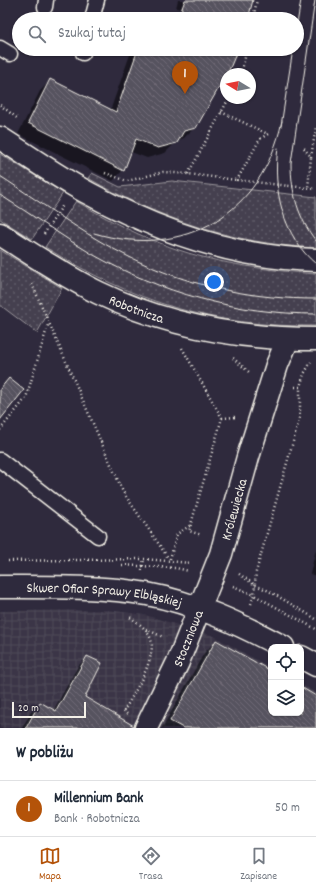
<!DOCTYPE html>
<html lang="pl">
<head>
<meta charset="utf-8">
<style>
  body { margin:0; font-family:Dekko,sans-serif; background:#f6f6f7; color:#1f2937 }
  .controls { position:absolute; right:12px; bottom:12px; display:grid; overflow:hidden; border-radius:8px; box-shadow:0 1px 3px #0004 }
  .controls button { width:36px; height:36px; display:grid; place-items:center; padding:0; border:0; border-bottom:1px solid #e0e1e3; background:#fff; color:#1f2937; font:20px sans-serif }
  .compass { position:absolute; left:220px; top:68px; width:36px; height:36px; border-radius:50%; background:#fff; box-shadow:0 1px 3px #0004; rotate:280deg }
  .scale { position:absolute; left:12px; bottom:10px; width:74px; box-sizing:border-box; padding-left:4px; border:2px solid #f4f1e8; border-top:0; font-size:11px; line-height:14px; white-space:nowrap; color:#f4f1e8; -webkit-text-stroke:3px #2f2a3d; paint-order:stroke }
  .you { position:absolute; left:214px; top:282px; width:14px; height:14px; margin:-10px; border:3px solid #fff; border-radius:50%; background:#1a73e8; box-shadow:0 0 0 6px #1a73e833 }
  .badge { display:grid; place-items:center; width:26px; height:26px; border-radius:50%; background:#b45309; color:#fff; font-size:13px; font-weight:700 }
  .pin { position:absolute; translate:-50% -33px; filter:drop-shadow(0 1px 2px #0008) }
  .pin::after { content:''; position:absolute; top:21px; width:14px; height:12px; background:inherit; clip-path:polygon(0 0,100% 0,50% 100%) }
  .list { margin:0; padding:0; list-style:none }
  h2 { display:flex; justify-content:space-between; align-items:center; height:52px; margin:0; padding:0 16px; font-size:17px }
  h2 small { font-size:13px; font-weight:400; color:#747a83 }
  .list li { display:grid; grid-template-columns:26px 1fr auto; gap:12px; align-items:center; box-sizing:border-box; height:56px; padding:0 16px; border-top:1px solid #e0e1e3 }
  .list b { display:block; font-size:15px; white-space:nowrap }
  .list p { margin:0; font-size:13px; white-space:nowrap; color:#747a83 }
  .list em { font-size:13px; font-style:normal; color:#747a83 }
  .icon { flex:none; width:22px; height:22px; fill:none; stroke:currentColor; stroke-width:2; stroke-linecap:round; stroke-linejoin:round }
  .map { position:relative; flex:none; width:316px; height:728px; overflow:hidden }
  .search { position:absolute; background:#fff; box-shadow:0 1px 3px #0004; left:12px; right:12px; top:12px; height:44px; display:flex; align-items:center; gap:10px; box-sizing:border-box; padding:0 14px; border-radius:22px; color:#747a83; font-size:15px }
  .sheet { height:108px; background:#fff }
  nav { display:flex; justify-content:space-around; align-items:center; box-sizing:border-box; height:56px; border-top:1px solid #e0e1e3; background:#fff; font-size:11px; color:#747a83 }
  nav a { display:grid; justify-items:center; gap:2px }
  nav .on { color:#b45309 }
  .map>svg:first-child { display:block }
  .industrial { fill:url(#industrial-grid) }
  .grass { fill:url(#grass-dots); stroke:#9c989c }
  .shadow { fill:#0007 }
  .building { fill:url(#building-back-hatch); stroke:#f4f1e8 }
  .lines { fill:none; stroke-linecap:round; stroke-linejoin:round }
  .lane-casing { stroke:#f4f1e8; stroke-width:17 }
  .street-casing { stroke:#f4f1e8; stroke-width:25 }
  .secondary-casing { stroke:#f4f1e8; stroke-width:25 }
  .path { stroke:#f4f1e8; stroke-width:2.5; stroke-dasharray:1 3; stroke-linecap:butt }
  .lane { stroke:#2f2a3d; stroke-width:14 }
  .street { stroke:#2f2a3d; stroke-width:22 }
  .secondary { stroke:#2f2a3d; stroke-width:22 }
  .tram { stroke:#f4f1e8; stroke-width:1 }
  .labels { text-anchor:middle; stroke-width:4; stroke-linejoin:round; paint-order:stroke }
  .street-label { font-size:14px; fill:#f4f1e8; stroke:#2f2a3d }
</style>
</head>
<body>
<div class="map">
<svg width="316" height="728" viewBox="0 0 316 728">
  <defs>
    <pattern id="industrial-grid" width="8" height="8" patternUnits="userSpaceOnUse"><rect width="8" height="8" fill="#3b3647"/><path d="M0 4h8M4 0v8" fill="none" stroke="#4e4a59"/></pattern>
    <pattern id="grass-dots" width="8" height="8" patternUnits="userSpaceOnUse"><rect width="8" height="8" fill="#454050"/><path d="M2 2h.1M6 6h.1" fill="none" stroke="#605c69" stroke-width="1.8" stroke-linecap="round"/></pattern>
    <pattern id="building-back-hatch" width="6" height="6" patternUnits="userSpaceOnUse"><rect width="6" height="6" fill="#56525f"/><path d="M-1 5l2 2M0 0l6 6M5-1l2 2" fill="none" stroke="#6f6b76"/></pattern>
  </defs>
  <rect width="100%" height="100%" fill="#2f2a3d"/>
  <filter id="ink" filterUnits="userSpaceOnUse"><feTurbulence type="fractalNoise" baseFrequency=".025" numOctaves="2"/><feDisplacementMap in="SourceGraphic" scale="8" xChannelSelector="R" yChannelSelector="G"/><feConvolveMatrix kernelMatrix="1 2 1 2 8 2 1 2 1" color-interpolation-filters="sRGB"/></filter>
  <g filter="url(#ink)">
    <!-- industrial -->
    <path class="industrial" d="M108,610l37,5 69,21 57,32v45h30v-29l15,9v35h-316v-117z"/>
    <!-- grass -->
    <g class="grass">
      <path d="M0,154l63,39 -31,46 -32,-20z"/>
      <path d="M92,173l28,14 52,-6 144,16v51c-82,-4 -157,-29 -228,-70z"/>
      <path d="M76,201c27,16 55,31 84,42 49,20 104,27 156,31v52c-105,1 -182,-24 -271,-79z"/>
      <path d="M0,250l62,38 -25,45 -37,-28z"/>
    </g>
    <!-- shadow -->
    <g class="shadow">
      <path d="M178,0h73l-4,19h-81l21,-9 -11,-2z"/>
      <path d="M132,49h105l-42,78 -11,11 -6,2 -13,13 -18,5 -16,-6 -8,18 -10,11 -95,-47 22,-43 11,-11 59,31z"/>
      <path d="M316,549v27l-6,-2z"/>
      <path d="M216,641l55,31v41h30v-25l15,9v31h-154l42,-75z"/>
      <path d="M87,657l-4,41 44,30h-105l9,-16 9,-9 13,8 25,-45z"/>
    </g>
    <!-- building -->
    <g class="building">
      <path d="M185,0h68l-5,19h-70z"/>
      <path d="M138,49h100l-8,19 -34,60 -12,3 -7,12 -19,5 -22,-9 -12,32 -96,-48 22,-44 66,33z"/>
      <path d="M9,378l15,12 -24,30v-31z"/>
      <path d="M216,640l55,31v42h30v-26l15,9v32h-133l-13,-7z"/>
      <path d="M87,656l15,7 -17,34 49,29v2h-108l14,-26 16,9z"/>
    </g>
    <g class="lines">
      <defs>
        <g id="lane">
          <path d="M45,7l1,-7"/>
          <path d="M92,19l5,-19"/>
          <path d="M0,48l10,6"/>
          <path d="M83,53l1,-4"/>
          <path d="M0,460l98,76"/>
        </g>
        <g id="street">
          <path id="s1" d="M0,587c45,0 103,-1 147,7 48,9 93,30 136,53"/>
          <path d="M301,657l15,8"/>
          <path id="s2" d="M146,728l32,-66 43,-108 27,-97 29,-92 11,-26"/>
        </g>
        <g id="secondary">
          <path d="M0,138c30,19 59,40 90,56 70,38 146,64 226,66"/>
          <path id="s3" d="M0,234c32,20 64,42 99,59 68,33 142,46 217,46"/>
        </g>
      </defs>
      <!-- lane casing -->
      <use href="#lane" class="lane-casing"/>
      <!-- street casing -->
      <use href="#street" class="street-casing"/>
      <!-- secondary casing -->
      <use href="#secondary" class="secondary-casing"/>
      <!-- path -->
      <g class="path">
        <path d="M253,19l4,-19"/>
        <path d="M241,74l6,-25"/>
        <path d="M0,105l17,13"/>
        <path d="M221,112l47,22 -8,5 -23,41 79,9"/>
        <path d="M304,148l7,9 -3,31"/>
        <path d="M311,157l5,-30"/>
        <path d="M105,173l22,8 36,-9 25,2 49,6"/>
        <path d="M188,174l41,-76"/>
        <path d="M44,234l19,-29"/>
        <path d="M32,284l91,208 46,67"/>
        <path d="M182,348l40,70 -33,113 13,4"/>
        <path d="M233,358l17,15"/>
        <path d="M295,387h5l4,-13 7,-12"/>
        <path d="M222,418l14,-1"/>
        <path d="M0,430l26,-32 22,-73"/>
        <path d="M170,559l7,-25 14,-9"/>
        <path d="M8,561l136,-2 47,4"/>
        <path d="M122,565l54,3 13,3"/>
        <path d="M142,570l2,-11"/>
        <path d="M239,574l16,11 14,6 47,28"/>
        <path d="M233,586l21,9 62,34"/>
        <path d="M251,604l3,-9 2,-23 44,-155v-30"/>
        <path d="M146,629l17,8"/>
        <path d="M127,714l-3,-3c9,-17 35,-55 26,-74 -4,-9 -14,-16 -22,-21"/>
      </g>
      <!-- lane -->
      <use href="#lane" class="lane"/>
      <!-- street -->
      <use href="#street" class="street"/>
      <!-- secondary -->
      <use href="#secondary" class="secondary"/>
      <!-- tram -->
      <g class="tram">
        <path d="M315,0l-24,163c0,29 7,55 25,78"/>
        <path d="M297,24l4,-24"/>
        <path d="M281,126l12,-77"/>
        <path d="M278,148c-6,40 5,89 38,116"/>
        <path d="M0,176c45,29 94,66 142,87 56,25 113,36 174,36"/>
        <path d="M0,195c31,19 61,41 92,59 69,39 145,60 224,60"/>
        <path d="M94,233c90,27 169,-20 188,-112"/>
      </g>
    </g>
  </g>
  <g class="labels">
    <!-- street labels -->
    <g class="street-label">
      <text dy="5" stroke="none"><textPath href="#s3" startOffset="156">Robotnicza</textPath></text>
      <text dy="5" stroke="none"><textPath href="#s2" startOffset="236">Królewiecka</textPath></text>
      <text dy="5" stroke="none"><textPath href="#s1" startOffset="105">Skwer Ofiar Sprawy Elbląskiej</textPath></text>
      <text dy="5" stroke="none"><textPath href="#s2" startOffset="99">Stoczniowa</textPath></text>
    </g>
  </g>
</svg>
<div class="controls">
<button><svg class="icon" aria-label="locate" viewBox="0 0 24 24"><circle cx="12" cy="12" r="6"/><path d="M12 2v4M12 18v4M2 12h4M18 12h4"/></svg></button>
<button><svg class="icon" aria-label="layers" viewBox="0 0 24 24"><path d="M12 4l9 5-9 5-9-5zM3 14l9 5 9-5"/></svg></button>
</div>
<svg class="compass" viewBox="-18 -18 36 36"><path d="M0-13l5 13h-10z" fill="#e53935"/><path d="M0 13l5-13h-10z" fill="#747a83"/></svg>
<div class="scale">20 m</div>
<div class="you"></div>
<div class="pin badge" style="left:185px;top:94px">1</div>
<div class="search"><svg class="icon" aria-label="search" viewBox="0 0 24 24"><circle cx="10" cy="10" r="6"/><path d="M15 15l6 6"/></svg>Szukaj tutaj</div>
</div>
<section class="sheet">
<h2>W pobliżu<small></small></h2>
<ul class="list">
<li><span class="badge">1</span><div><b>Millennium Bank</b><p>Bank · Robotnicza</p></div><em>50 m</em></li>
</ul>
</section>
<nav>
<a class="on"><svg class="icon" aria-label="map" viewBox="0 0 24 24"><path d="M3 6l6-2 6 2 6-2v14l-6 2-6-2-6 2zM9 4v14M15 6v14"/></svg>Mapa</a>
<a><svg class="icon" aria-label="directions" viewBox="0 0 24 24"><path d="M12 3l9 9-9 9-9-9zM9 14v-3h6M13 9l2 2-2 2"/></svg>Trasa</a>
<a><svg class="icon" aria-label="saved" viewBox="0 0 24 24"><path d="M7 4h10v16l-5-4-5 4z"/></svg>Zapisane</a>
</nav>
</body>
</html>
